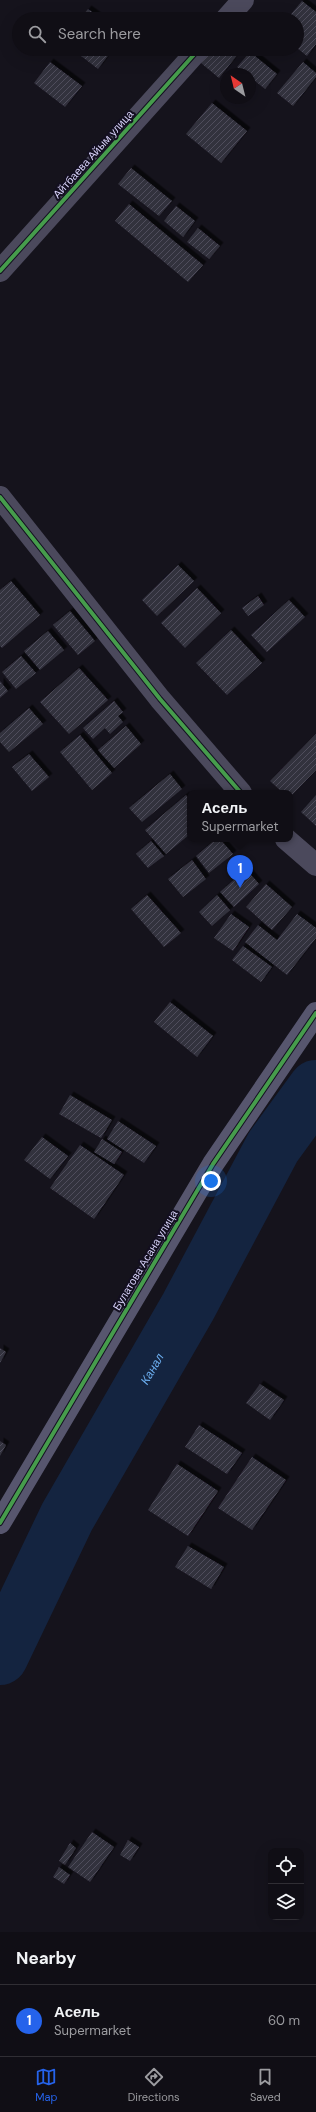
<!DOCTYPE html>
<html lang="en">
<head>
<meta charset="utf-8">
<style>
  body { margin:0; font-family:"DM Sans",sans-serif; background:#1e1c22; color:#f1f3f6 }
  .controls { position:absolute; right:12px; bottom:12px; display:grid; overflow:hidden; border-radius:8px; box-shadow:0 4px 16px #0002 }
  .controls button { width:36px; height:36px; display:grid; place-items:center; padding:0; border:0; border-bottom:1px solid #302e34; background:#100e15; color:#f1f3f6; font:20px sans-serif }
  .compass { position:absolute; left:220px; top:68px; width:36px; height:36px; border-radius:50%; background:#100e15; box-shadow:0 4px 16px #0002; rotate:325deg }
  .you { position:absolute; left:211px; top:1181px; width:14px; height:14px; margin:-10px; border:3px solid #fff; border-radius:50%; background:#1a73e8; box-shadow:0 0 0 6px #1a73e833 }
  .badge { display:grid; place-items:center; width:26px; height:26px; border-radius:50%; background:#2563eb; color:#fff; font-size:13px; font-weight:700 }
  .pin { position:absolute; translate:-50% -33px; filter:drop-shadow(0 1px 2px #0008) }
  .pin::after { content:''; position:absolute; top:21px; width:14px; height:12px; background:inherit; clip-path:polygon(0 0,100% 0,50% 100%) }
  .popup { position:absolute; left:187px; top:790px; width:106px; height:52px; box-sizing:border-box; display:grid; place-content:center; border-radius:8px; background:#100e15; filter:drop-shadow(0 1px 3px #0005); font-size:13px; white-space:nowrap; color:#9c9ca0 }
  .popup b { font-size:15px; color:#f1f3f6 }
  .popup::after { content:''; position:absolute; left:50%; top:100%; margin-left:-8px; border:8px solid transparent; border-top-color:#100e15 }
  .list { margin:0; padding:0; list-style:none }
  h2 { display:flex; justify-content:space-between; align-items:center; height:52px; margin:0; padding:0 16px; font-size:17px }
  h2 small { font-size:13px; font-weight:400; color:#9c9ca0 }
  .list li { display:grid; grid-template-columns:26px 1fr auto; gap:12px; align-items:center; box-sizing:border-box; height:72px; padding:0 16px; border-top:1px solid #302e34 }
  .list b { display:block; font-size:15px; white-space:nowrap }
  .list p { margin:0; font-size:13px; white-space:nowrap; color:#9c9ca0 }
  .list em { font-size:13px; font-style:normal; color:#9c9ca0 }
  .icon { flex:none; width:22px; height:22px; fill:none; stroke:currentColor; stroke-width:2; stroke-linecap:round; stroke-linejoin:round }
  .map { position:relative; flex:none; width:316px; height:1932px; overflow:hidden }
  .search { position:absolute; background:#100e15; box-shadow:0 4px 16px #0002; left:12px; right:12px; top:12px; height:44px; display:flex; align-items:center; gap:10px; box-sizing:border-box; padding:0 14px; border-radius:22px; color:#9c9ca0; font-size:15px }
  .sheet { height:124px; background:#100e15 }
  nav { display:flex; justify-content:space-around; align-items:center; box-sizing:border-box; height:56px; border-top:1px solid #302e34; background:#100e15; font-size:11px; color:#9c9ca0 }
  nav a { display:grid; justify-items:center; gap:2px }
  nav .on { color:#2563eb }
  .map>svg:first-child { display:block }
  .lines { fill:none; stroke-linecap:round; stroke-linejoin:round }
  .river { stroke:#142440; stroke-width:56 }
  .building { fill:url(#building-hatch); filter:url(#shadow) }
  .street { stroke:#4b495c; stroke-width:22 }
  .secondary { stroke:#57566e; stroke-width:22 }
  .cycleway-casing { stroke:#130f20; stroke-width:6 }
  .cycleway { stroke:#469c4c; stroke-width:4 }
  .labels { text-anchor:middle; stroke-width:4; stroke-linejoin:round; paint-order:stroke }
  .street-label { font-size:11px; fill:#d8d3fa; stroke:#130f20 }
  .water-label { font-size:12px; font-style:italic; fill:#6caeef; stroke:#130f20 }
</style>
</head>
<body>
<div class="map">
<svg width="316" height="1932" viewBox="0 0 316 1932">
  <defs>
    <pattern id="building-hatch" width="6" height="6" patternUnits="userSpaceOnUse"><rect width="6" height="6" fill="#33313e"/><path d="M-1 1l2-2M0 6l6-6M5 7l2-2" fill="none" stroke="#504e5b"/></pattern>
    <filter id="shadow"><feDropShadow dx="3.5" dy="-3.5" stdDeviation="0" flood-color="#0009"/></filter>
  </defs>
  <rect width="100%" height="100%" fill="#15131c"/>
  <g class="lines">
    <!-- river -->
    <path class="river" id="s1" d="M0,1657l67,-140 121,-210 85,-160 43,-59"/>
  </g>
  <!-- building -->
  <g class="building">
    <path d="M302,1l14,11v32l-9,12 -10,-8v-29h-10z"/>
    <path d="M88,9l14,10h-22z"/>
    <path d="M72,49h41l-15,20z"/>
    <path d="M212,49h30l-23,29 -18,-15z"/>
    <path d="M250,52l27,22 -12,15 -15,-12v-3h-4l-9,-7z"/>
    <path d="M50,62l32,24 -17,21 -31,-24z"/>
    <path d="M303,62l13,11v4l-23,29 -16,-13z"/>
    <path d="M212,103l35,28 -26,32 -35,-29z"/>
    <path d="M131,168l41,33 -13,15 -41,-32z"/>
    <path d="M129,204l74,61 -15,17 -73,-61z"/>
    <path d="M176,206l19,15 -12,16 -19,-16z"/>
    <path d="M198,228l22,18 -11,13 -22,-17z"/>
    <path d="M178,565l16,16 -37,35 -15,-16z"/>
    <path d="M11,581l29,34 -38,33 -2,-2v-56z"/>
    <path d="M197,588l24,25 -36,35 -24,-25z"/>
    <path d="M258,596l6,9 -16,11 -6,-8z"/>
    <path d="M289,600l16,17 -38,35 -16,-17z"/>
    <path d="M70,611l25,30 -17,14 -25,-30z"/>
    <path d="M231,630l31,33 -35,32 -31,-32z"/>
    <path d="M48,631l16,19 -24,20 -16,-19z"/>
    <path d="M21,656l15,17 -20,16 -14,-17z"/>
    <path d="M79,668l29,32 -39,34 -29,-32z"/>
    <path d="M0,681l8,10 -8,7z"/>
    <path d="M114,701l9,11 -5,4 5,6 -13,12 -5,-6 -12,11 -10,-11z"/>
    <path d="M29,708l14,16 -34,28 -9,-10v-9z"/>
    <path d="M126,726l15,18 -27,24 -16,-18z"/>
    <path d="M316,734v36l-26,27v-4h-7l-13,-12z"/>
    <path d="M80,735l32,38 -20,17 -32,-38z"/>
    <path d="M29,754l20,23 -17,14 -20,-24z"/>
    <path d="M170,774l12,15 -40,33 -13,-14z"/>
    <path d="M186,795l4,5v34l-24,20 -21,-24z"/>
    <path d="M316,795v31l-15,-14z"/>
    <path d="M216,839h4l13,15 -24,19 -13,-17z"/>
    <path d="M151,841l13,15 -16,12 -12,-14z"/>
    <path d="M192,860l14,19 -23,18 -15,-18z"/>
    <path d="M246,869l13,15 -25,23 -14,-15z"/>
    <path d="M266,884l26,23 -20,23 -26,-23z"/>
    <path d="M147,895l34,38 -17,14 -33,-38z"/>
    <path d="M217,895l13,15 -18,16 -13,-14z"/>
    <path d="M231,914l18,13 -16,24 -19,-13z"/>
    <path d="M297,914l19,14v10l-29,37 -42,-33 13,-17 19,15z"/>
    <path d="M243,946l29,21 -11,15 -29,-22z"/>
    <path d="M170,1002l43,34 -16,21 -43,-35z"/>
    <path d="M70,1095l42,25 -11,18 -42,-24z"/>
    <path d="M118,1121l38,25 -12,17 -37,-24z"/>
    <path d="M42,1137l26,19 -18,23 -26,-19z"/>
    <path d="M102,1139l20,13 -8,12 -20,-12z"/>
    <path d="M80,1145l44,30 -30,44 -44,-31z"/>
    <path d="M0,1348l6,4 -6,11z"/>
    <path d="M260,1384l24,16 -14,20 -24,-17z"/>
    <path d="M199,1425l43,28 -15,21 -42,-27z"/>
    <path d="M0,1441l6,4 -6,11z"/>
    <path d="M252,1457l34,23 -34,50 -34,-22z"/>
    <path d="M177,1464l41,27 -30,45 -40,-26z"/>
    <path d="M188,1546l36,21 -13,22 -36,-22z"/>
    <path d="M92,1832l22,15 -24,35 -22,-15z"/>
    <path d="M128,1840l11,7 -9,14 -10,-6z"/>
    <path d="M70,1843l6,5 -11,17 -6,-4z"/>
    <path d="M59,1867l11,8 -6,9 -11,-7z"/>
  </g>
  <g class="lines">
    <!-- street -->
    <g class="street">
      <path d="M226,19l17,-19"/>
      <path d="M0,271l199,-222"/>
      <path d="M0,497l160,202 81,94"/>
      <path d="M286,839l30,26"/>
    </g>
    <!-- secondary -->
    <path class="secondary" d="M0,1523l213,-359 103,-151"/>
    <defs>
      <g id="cycleway">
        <path d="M0,271l199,-222"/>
        <path d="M0,497l160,202 81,94"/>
        <path d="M0,1523l213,-359 103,-151"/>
      </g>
    </defs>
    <!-- cycleway casing -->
    <use href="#cycleway" class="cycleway-casing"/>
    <!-- cycleway -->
    <use href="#cycleway" class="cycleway"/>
  </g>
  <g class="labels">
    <!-- street labels -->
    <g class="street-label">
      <text transform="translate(93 154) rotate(-48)" y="4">Айтбаева Айым улица</text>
      <text transform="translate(145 1260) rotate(-59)" y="4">Булатова Асана улица</text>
    </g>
    <!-- water labels -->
    <g class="water-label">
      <text dy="4" stroke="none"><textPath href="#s1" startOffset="326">Канал</textPath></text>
    </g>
  </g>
</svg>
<div class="controls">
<button><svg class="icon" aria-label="locate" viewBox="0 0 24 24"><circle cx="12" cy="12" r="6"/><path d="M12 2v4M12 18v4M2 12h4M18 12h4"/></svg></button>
<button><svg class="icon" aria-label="layers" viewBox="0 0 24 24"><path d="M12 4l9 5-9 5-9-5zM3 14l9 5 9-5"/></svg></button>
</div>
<svg class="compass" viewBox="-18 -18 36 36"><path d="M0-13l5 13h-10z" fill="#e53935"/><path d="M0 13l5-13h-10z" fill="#9c9ca0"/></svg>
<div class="you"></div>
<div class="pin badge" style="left:240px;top:888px">1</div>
<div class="popup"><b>Асель</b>Supermarket</div>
<div class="search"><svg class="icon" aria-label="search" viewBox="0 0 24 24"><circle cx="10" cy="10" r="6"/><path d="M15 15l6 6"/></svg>Search here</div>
</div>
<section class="sheet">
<h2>Nearby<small></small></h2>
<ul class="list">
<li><span class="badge">1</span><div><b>Асель</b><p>Supermarket</p></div><em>60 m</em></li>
</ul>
</section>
<nav>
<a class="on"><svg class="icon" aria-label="map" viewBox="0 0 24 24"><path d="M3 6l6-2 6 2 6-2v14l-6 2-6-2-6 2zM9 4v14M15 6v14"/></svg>Map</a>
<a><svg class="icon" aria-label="directions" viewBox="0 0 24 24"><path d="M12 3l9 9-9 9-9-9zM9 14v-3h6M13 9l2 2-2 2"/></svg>Directions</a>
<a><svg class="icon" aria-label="saved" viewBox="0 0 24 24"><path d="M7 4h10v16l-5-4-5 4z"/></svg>Saved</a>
</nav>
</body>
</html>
